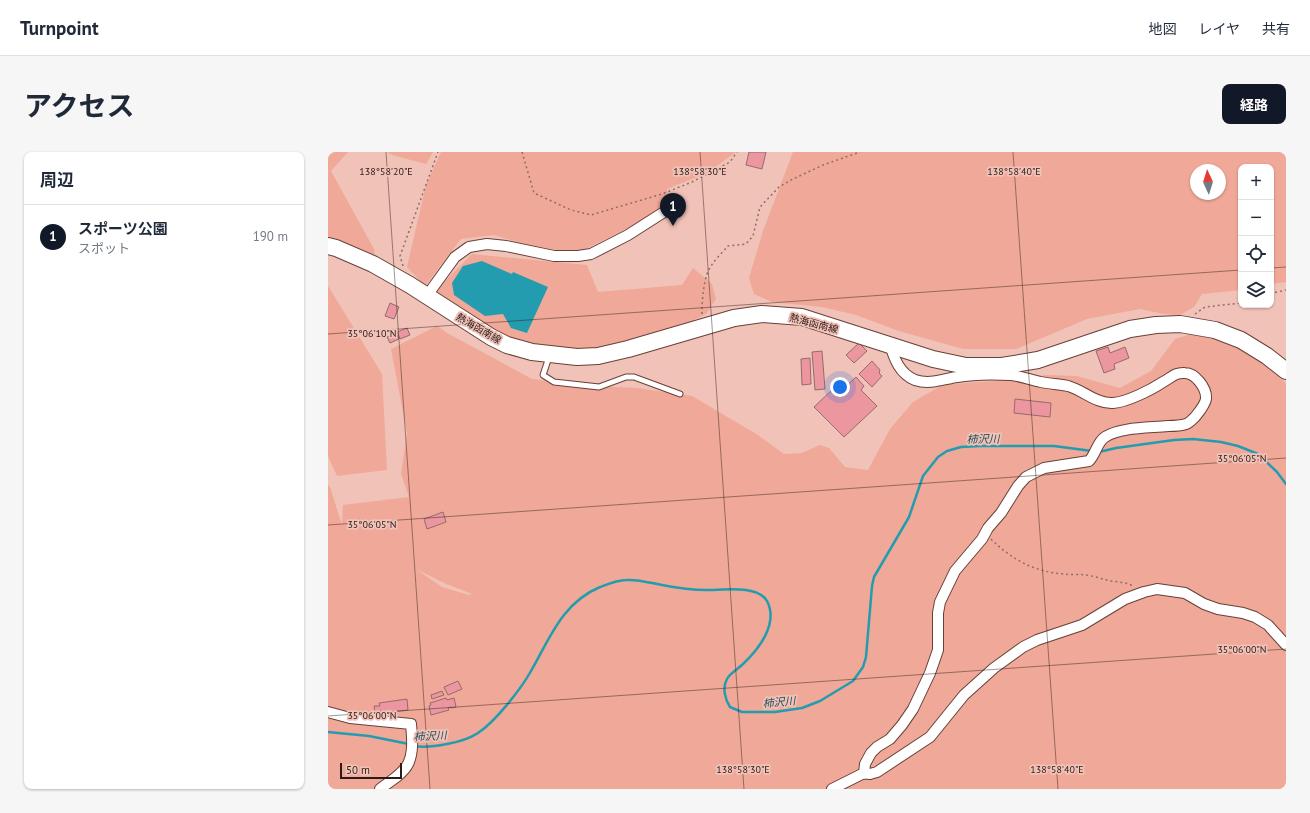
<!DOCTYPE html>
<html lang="ja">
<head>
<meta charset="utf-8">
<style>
  body { margin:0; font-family:"PT Sans","Noto Sans JP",sans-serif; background:#f6f6f7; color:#1f2937 }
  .controls { position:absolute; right:12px; top:12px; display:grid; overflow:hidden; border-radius:8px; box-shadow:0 1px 3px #0004 }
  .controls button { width:36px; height:36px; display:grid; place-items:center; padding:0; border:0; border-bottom:1px solid #e0e1e3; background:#fff; color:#1f2937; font:20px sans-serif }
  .compass { position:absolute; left:862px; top:12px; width:36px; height:36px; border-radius:50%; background:#fff; box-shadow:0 1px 3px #0004; rotate:356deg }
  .scale { position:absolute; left:12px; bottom:10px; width:62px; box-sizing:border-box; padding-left:4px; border:2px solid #2c1b17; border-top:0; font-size:11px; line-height:14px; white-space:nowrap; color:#2c1b17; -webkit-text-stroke:3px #f1c2b8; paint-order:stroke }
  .you { position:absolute; left:512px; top:235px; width:14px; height:14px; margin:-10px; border:3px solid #fff; border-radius:50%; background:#1a73e8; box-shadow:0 0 0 6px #1a73e833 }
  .badge { display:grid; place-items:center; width:26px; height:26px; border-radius:50%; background:#111827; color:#fff; font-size:13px; font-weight:700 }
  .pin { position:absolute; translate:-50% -33px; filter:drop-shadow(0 1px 2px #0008) }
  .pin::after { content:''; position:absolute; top:21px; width:14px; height:12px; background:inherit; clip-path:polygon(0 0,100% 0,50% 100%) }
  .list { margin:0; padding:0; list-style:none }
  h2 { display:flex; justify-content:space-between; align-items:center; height:52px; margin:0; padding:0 16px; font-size:17px }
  h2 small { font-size:13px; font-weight:400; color:#747a83 }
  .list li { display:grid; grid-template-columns:26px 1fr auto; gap:12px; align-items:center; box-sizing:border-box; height:64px; padding:0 16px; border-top:1px solid #e0e1e3 }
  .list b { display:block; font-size:15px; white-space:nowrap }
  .list p { margin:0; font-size:13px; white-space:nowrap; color:#747a83 }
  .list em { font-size:13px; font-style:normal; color:#747a83 }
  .icon { flex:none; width:22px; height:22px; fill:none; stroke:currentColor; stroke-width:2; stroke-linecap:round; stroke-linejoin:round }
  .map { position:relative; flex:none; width:958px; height:637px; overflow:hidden; border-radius:8px }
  header { display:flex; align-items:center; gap:24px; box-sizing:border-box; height:56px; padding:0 20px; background:#fff; border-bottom:1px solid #e0e1e3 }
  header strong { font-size:19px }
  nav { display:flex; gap:22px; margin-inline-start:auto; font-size:14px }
  .intro { display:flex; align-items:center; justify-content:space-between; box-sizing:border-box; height:96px; padding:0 24px }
  h1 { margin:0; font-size:28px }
  .button { padding:10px 18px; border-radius:8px; background:#111827; color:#fff; font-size:14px; font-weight:700 }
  main { display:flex; gap:24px; padding:0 24px }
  aside { flex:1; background:#fff; border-radius:8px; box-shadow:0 1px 3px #0004 }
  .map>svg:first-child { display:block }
  .green { fill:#f0a898; fill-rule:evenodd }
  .water { fill:#239cb0 }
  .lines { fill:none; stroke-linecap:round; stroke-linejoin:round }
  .stream { stroke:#239cb0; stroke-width:2.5 }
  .building { fill:#ec96a0; stroke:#966a6e }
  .lane-casing { stroke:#674038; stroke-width:7 }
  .street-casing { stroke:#674038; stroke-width:12 }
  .primary-casing { stroke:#674038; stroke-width:18 }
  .path { stroke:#8e6e67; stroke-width:1.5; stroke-dasharray:2 3; stroke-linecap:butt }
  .lane { stroke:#fff; stroke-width:5 }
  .street { stroke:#fff; stroke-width:10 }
  .primary { stroke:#fff; stroke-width:16 }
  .ticks { fill:none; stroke:#2c1b17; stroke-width:1; stroke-opacity:0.45 }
  .labels { text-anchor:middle; stroke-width:3.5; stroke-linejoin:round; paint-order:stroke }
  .street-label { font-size:10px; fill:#2c1b17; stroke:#f1c2b8 }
  .water-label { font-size:11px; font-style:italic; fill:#21505a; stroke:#f1c2b8 }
  .ticks-label { font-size:10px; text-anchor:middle; fill:#2c1b17; stroke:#f1c2b8; stroke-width:3.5; stroke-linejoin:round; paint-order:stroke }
</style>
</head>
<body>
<header>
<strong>Turnpoint</strong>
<nav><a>地図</a><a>レイヤ</a><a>共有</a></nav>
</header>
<div class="intro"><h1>アクセス</h1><a class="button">経路</a></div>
<main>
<aside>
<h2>周辺<small></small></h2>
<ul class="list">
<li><span class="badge">1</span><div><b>スポーツ公園</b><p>スポット</p></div><em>190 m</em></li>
</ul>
</aside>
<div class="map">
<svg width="958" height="637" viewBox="0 0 958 637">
  <rect width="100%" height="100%" fill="#f1c2b8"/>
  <!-- green -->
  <g class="green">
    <path d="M0,0h20l-17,19 43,78 1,6 -47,-11z"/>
    <path d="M59,0h46l-7,12 -34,-9z"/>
    <path d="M113,0h295l-29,21 -40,16 2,18 -85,43 -26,4 -64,-19 -33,4 -36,47 -18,-19 19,-82z"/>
    <path d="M465,0h493v130l-15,2v-117h-30v123l-39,4 -8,13 -14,8 -16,-1 -24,-5 -53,10 -71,30h-53l-64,-18 -43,-16 -34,-8 -50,-5 -18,-8 -5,-16 14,-47zM868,18h24v24h-24z"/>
    <path d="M144,102l115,11 11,27 84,-7 11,-17 19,16 4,15 -10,15 -28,14 -89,24 -48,-5 -37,-11 -74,-40z"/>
    <path d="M0,134l54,88 5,96 -50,6 -9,-20z"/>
    <path d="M109,174l10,7 85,46 63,7 42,2 55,8 66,39 26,19 18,-1 18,-8 9,3 16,19 23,3 22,-41 23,-27 29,-17 37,-3 37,-2 30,-5 31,1 43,12 31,-17 24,-32 16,-5 30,6 32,11 33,33v405h-958v-304l2,2 12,38 1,-20 66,-8 -8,-23 6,-41 -16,-84zM88,417l28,14 28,11 -3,1 -27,-8z"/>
  </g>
  <!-- water -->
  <path class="water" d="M154,109l30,13 1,-2 35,15 -21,46 -16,-5 -8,-14 -18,2 -31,-21 -2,-12 11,-17z"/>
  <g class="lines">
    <!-- stream -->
    <g class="stream">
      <path d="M771,300l17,-4 58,-8 19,-1 28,3 17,4 20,8 19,18 9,12"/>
      <path d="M0,580l41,4 40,8"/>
      <path d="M86,594c11,2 23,0 33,-2 11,-2 22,-5 31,-11 17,-11 43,-44 53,-62 19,-33 31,-68 69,-84 8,-3 18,-7 26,-7 12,-1 25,3 36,5 15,3 30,5 45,5 16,0 51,-5 60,11 12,23 -9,49 -24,63 -5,5 -13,9 -16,15 -5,9 -2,20 3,28l12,5h33l27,-4 18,-7 33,-20 10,-14 3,-10 6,-71 2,-9 35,-60 14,-41 15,-19 9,-6 14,-4 19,-1h74l38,5"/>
    </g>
  </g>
  <!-- building -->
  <g class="building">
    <path d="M421,0h17l-4,17 -16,-4z"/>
    <path d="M62,151l9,4 -5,12 -9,-3z"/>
    <path d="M79,176l3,7 -10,4 -3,-7z"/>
    <path d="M68,181l3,6 -9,4 -3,-6z"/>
    <path d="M531,191l8,8 -13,12 -8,-8z"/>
    <path d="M780,195l2,6 15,-6 4,11 -15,6 1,5 -11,4 -8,-22z"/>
    <path d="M494,199l3,38 -10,1 -3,-38z"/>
    <path d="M482,206l1,26 -9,1 -1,-26z"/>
    <path d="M544,209l8,9 -1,3 3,3 -10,11 -13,-13z"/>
    <path d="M528,225l8,9 -3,4 16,16 -33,31 -30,-30 18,-17 3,2 4,-4 2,3z"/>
    <path d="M687,247l36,4 -1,14 -36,-4z"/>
    <path d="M115,360l3,10 -19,7 -3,-10z"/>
    <path d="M130,529l4,8 -14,6 -4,-8z"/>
    <path d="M114,539l2,4 -12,4 -1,-4z"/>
    <path d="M118,546l1,2 7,-2 2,9 -5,1v-1l-3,1 1,2 -18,5 -2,-9 2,-1 -1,-2z"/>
    <path d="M79,547l1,11 -26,3 -1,-2 -6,1 -1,-6h6l-1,-3z"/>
  </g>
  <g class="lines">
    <defs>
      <path id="lane" d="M221,205l-6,18 11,7 45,5 27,-10h8l46,17"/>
      <g id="street">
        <path d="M98,145l29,-40 14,-10 18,-3 19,2 48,10h24l13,-2 37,-19 47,-30"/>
        <path d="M0,560l22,6 61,6c1,12 3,28 -3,40 -5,10 -19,18 -28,25"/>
        <path d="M536,621l1,-9 6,-11 6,-6 13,-8 12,-14 11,-16 17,-36 8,-23v-37l2,-11 15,-31 27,-32 6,-11 13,-15 17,-27 8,-9 18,-9 45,-7c7,-7 8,-19 16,-24 15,-10 45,-9 63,-11 5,0 12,0 18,-2 3,-1 7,-5 9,-7 4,-5 10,-12 11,-18 1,-11 -11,-26 -21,-26 -10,-1 -14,5 -22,9 -12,8 -36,20 -50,21 -17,1 -30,-13 -45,-17 -9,-2 -18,-2 -27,-4 -10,-2 -20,-6 -30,-7 -17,-1 -37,-1 -54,2 -14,2 -27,8 -42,3 -15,-6 -21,-21 -25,-36"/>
        <path d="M504,637l32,-16 6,1 7,-2 53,-35 34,-42 30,-27 29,-21 14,-7 45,-15 43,-26 19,-7 13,-3 28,4 19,11 14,5 25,4 12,4 13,8 18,20"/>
      </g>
      <path id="primary" d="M0,94l8,2 37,16 37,21 81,52 16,8 25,7 45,5 21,-1 30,-7 106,-31 28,-4 40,3 131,42 33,7h36l36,-6 92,-31 26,-4 24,-1 35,6 26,10 26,16 19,15"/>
    </defs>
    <!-- lane casing -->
    <use href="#lane" class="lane-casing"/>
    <!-- street casing -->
    <use href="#street" class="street-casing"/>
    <!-- primary casing -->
    <use href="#primary" class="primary-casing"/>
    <!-- path -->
    <g class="path">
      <path d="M194,0l12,41 37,17 20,5 71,-21 30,-12 38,-20 7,-10"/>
      <path d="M75,114l-3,-10 38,-104"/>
      <path d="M943,143l2,-2 13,-3"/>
      <path d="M374,162c0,-13 1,-27 5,-40 4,-11 14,-20 21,-28l18,-2 7,-8 7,-29 19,-20 14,-8 30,-14 37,-13"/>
      <path d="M867,162l10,-7 36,-4"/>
      <path d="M663,387c21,21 44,33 73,35 7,1 15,0 22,1 8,1 16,4 24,6 8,1 16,1 23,5"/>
    </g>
    <!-- lane -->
    <use href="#lane" class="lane"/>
    <!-- street -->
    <use href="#street" class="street"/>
    <!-- primary -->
    <use href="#primary" class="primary"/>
  </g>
  <!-- ticks -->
  <path class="ticks" d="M58,0l44,637M372,0l44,637M685,0l45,637M943,116l15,-1M0,182l913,-64M0,373l958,-67M0,564l958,-67"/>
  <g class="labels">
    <!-- street labels -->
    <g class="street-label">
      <text transform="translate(486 171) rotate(15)" y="4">熱海函南線</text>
      <text transform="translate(151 176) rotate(30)" y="4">熱海函南線</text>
    </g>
    <!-- water labels -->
    <g class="water-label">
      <text transform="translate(655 287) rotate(-1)" y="4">柿沢川</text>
      <text transform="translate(451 550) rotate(-5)" y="4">柿沢川</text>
      <text transform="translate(102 584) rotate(-3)" y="4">柿沢川</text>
    </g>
  </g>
  <g class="ticks-label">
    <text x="58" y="23">138°58'20"E</text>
    <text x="372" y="23">138°58'30"E</text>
    <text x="686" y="23">138°58'40"E</text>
    <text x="44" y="185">35°06'10"N</text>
    <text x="914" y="310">35°06'05"N</text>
    <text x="44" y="376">35°06'05"N</text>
    <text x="914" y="501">35°06'00"N</text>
    <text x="44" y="567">35°06'00"N</text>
    <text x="415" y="621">138°58'30"E</text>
    <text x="729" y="621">138°58'40"E</text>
  </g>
</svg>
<div class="controls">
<button>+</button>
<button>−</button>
<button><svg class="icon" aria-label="locate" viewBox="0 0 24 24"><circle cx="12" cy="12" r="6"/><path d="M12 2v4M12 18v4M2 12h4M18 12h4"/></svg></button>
<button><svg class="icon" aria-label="layers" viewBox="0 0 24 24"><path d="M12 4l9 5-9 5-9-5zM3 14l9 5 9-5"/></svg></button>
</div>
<svg class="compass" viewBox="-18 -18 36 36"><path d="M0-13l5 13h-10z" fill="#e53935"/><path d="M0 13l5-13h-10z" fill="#747a83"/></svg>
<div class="scale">50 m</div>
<div class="you"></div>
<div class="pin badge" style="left:345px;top:74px">1</div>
</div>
</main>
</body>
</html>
